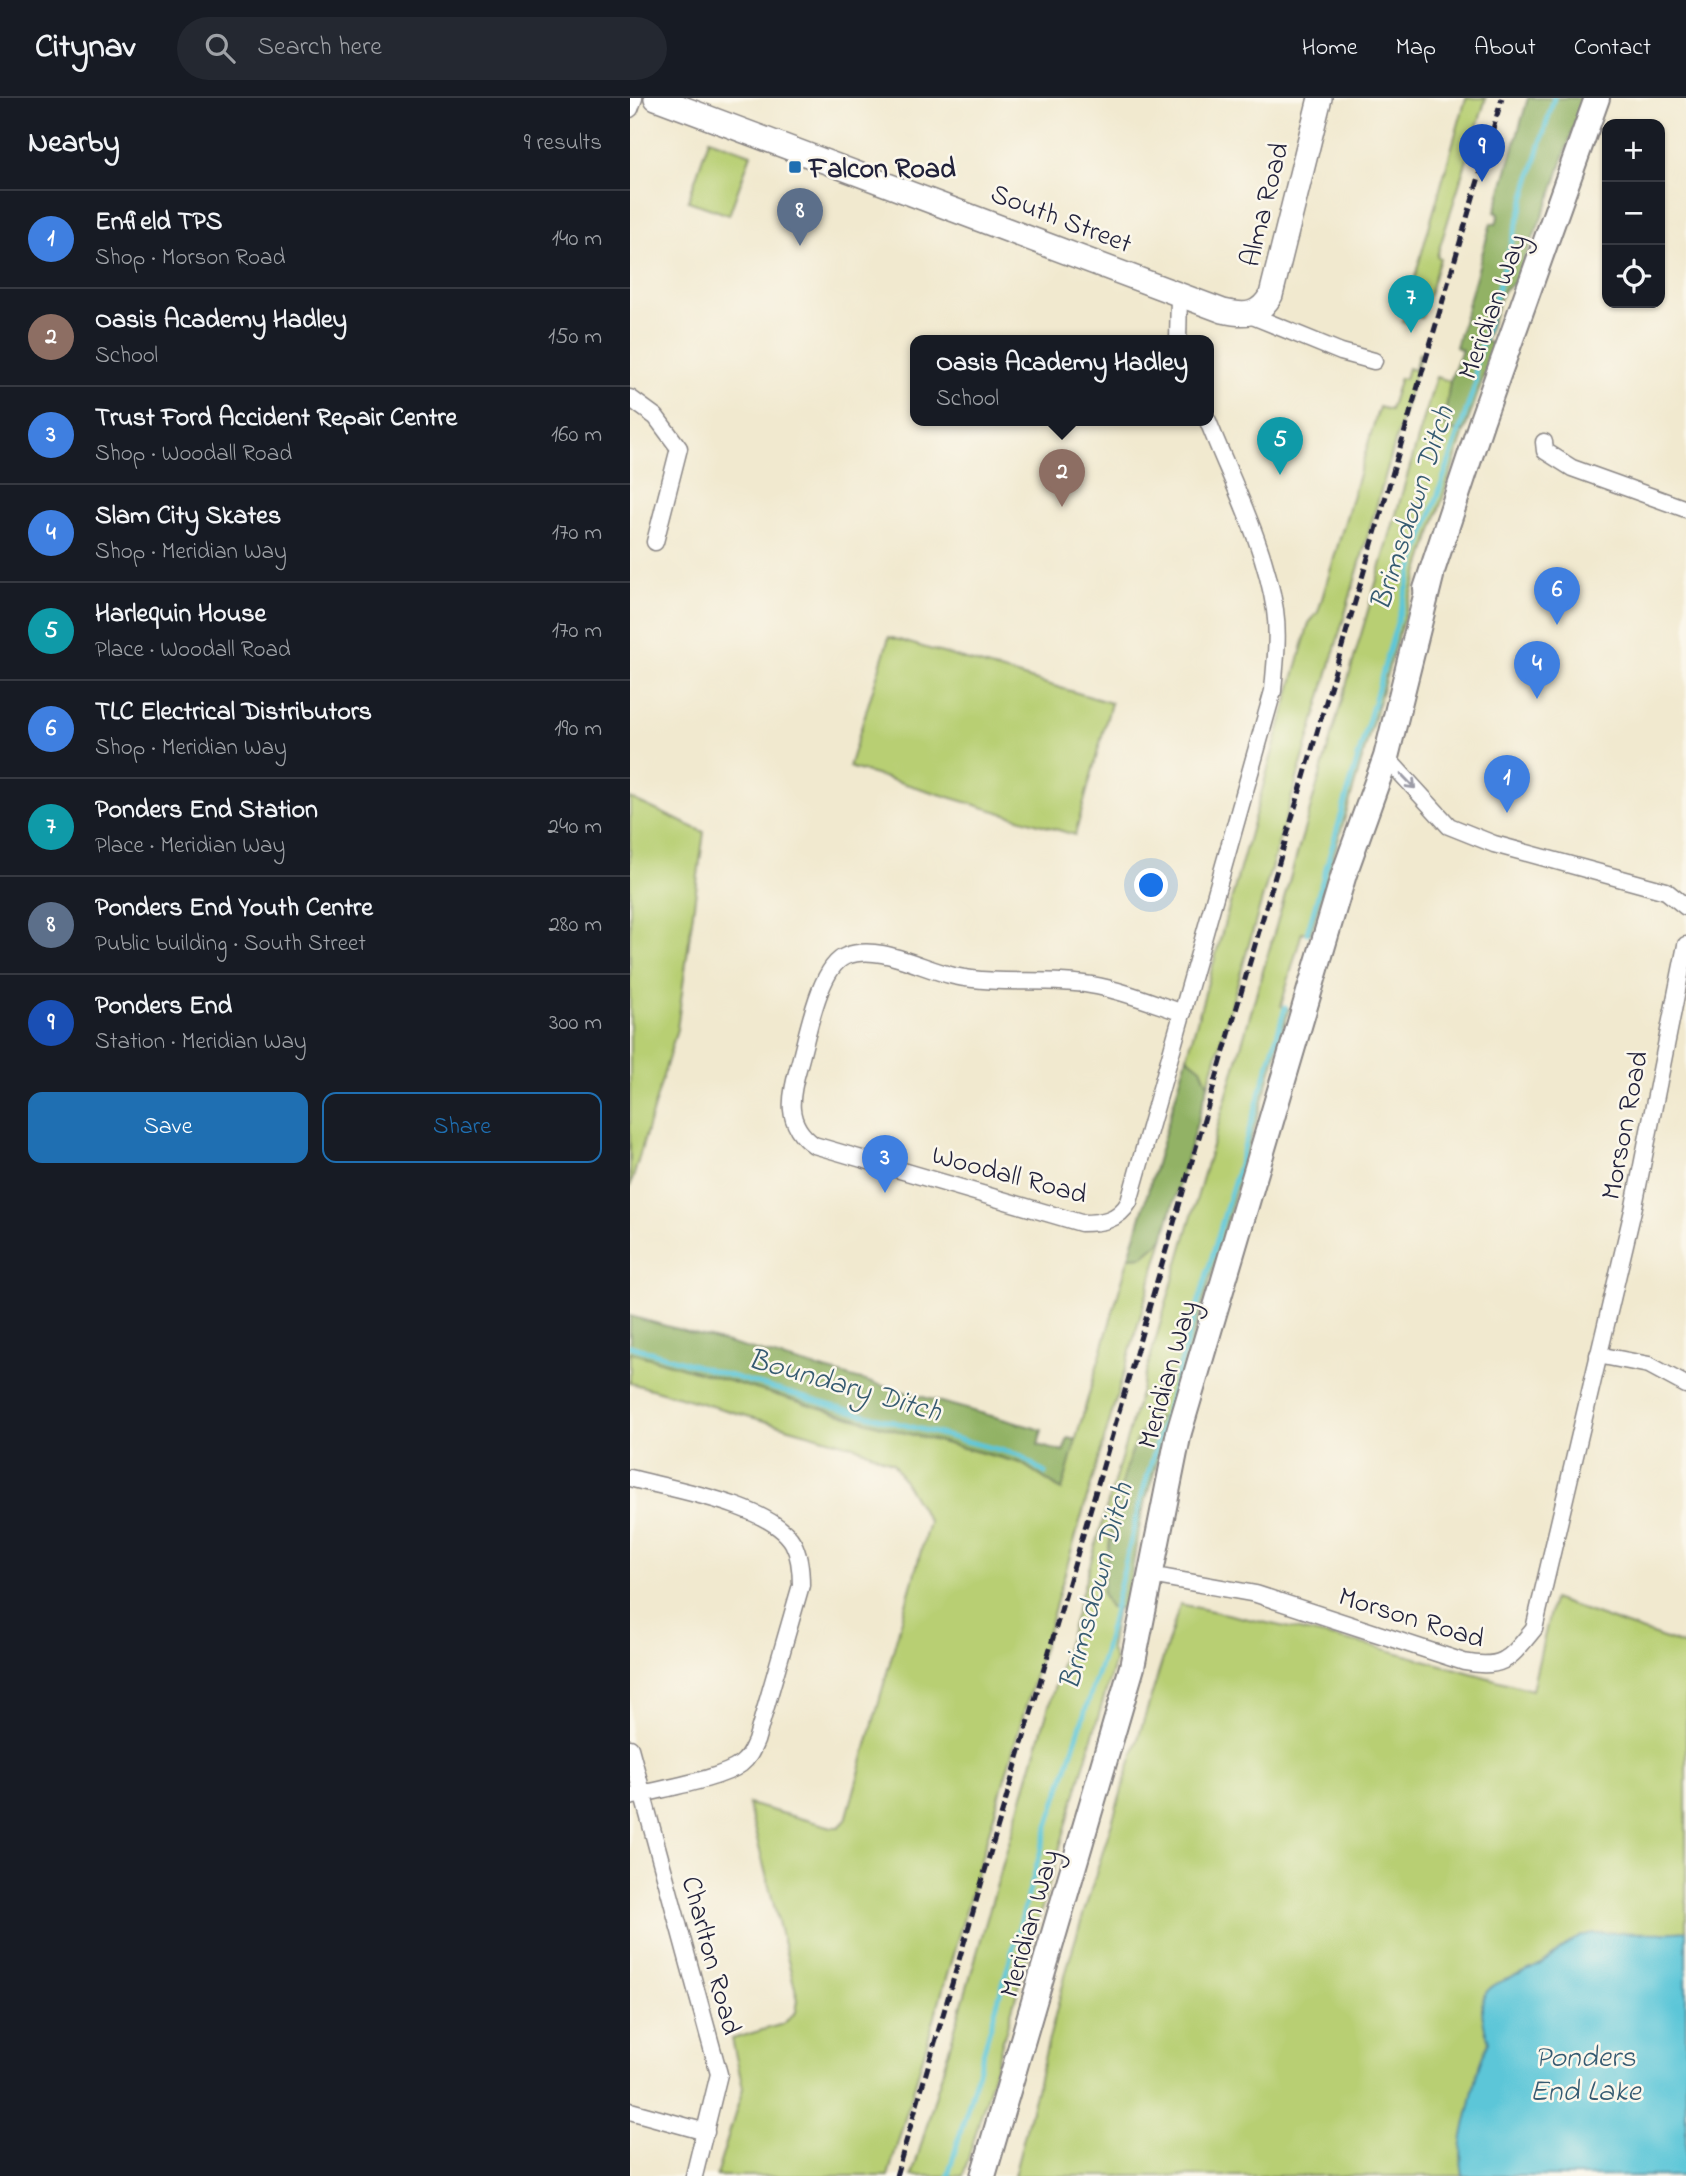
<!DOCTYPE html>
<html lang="en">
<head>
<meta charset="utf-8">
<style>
  body { margin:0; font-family:"Indie Flower",sans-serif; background:#242831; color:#f1f3f6 }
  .controls { position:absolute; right:21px; top:21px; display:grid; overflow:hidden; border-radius:14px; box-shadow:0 2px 5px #0004 }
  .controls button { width:63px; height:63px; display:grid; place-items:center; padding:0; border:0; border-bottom:2px solid #363941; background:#171b24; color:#f1f3f6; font:35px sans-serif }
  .you { position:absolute; left:522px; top:788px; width:24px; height:24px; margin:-18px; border:5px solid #fff; border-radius:50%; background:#1a73e8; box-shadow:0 0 0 10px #1a73e833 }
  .badge { display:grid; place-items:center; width:46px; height:46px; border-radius:50%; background:#1f6fb2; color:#fff; font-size:23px; font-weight:700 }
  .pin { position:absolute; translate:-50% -58px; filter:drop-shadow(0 2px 4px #0008) }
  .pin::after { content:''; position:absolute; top:37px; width:24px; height:21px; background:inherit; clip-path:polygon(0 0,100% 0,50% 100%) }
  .popup { position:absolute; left:280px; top:237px; width:304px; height:91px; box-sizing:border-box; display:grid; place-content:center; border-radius:14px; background:#171b24; filter:drop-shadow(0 2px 5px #0005); font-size:23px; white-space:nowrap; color:#9ea1a6 }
  .popup b { font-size:26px; color:#f1f3f6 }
  .popup::after { content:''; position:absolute; left:50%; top:100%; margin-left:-14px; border:14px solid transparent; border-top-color:#171b24 }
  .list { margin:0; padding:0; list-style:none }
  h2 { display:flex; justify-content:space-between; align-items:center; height:91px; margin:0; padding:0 28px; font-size:30px }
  h2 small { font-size:23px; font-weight:400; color:#9ea1a6 }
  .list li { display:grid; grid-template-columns:46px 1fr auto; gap:21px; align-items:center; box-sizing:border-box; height:98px; padding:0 28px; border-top:2px solid #363941 }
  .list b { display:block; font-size:26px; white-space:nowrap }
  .list p { margin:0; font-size:23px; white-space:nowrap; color:#9ea1a6 }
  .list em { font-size:23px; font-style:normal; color:#9ea1a6 }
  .actions { display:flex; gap:14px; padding:21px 28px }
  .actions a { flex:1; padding:16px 0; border:2px solid #1f6fb2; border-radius:14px; text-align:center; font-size:24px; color:#1f6fb2 }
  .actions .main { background:#1f6fb2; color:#fff }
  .icon { flex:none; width:38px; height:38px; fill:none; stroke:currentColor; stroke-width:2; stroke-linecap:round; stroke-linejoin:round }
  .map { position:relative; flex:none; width:1056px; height:2078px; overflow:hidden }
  header { display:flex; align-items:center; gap:42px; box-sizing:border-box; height:98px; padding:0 35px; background:#171b24; border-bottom:2px solid #363941 }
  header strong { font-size:33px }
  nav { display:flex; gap:38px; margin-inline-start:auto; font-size:24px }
  .search { width:490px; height:63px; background:#242831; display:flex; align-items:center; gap:18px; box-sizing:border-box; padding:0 24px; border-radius:38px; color:#9ea1a6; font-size:26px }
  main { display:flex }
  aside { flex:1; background:#171b24 }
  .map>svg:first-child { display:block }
  .green { fill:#b8cf73; stroke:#6d7857; stroke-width:2 }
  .forest { fill:#92b265; stroke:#5a6a50; stroke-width:2 }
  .water { fill:#5cc6d8; stroke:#3f748a; stroke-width:2 }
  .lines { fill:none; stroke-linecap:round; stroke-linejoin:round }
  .stream { stroke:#5cc6d8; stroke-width:5 }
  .street-casing { stroke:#8a8685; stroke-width:19 }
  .secondary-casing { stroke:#8a8685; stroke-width:26 }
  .primary-casing { stroke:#8a8685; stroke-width:28 }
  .street { stroke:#fff; stroke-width:16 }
  .secondary { stroke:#fff; stroke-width:23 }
  .primary { stroke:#fff; stroke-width:24 }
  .rail { stroke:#22223b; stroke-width:5; stroke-dasharray:10 5; stroke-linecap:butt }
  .oneway { stroke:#9c9ca7 }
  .poi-dot { fill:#1f6fb2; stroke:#fbf7ec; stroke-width:2.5 }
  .labels { text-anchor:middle; stroke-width:5; stroke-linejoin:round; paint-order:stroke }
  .poi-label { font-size:28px; font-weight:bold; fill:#22223b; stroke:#fbf7ec; text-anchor:start }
  .street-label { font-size:28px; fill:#22223b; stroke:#fbf7ec }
  .water-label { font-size:30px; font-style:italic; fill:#365b72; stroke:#fbf7ec }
</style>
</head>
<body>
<header>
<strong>Citynav</strong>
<div class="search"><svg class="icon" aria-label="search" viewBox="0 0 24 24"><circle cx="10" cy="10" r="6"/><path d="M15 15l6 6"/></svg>Search here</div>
<nav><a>Home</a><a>Map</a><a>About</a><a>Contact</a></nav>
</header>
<main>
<aside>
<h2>Nearby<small>9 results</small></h2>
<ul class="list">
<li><span class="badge" style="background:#3f7fe0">1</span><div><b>Enfield TPS</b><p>Shop · Morson Road</p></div><em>140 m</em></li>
<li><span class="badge" style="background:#8d6e63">2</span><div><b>Oasis Academy Hadley</b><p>School</p></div><em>150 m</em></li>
<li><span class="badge" style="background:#3f7fe0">3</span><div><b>Trust Ford Accident Repair Centre</b><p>Shop · Woodall Road</p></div><em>160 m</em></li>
<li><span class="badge" style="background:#3f7fe0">4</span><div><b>Slam City Skates</b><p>Shop · Meridian Way</p></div><em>170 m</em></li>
<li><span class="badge" style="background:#0f9aa8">5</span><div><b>Harlequin House</b><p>Place · Woodall Road</p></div><em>170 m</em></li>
<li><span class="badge" style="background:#3f7fe0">6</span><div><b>TLC Electrical Distributors</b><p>Shop · Meridian Way</p></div><em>190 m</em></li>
<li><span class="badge" style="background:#0f9aa8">7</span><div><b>Ponders End Station</b><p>Place · Meridian Way</p></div><em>240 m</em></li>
<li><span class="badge" style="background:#5c6f8a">8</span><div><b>Ponders End Youth Centre</b><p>Public building · South Street</p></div><em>280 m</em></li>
<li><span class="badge" style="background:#1a4fb4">9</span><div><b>Ponders End</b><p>Station · Meridian Way</p></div><em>300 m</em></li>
</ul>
<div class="actions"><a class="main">Save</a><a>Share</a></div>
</aside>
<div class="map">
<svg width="1056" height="2078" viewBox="0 0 1056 2078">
  <rect width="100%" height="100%" fill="#fbf7ec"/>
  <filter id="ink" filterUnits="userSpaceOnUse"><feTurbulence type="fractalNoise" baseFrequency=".0143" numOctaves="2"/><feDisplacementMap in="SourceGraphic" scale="14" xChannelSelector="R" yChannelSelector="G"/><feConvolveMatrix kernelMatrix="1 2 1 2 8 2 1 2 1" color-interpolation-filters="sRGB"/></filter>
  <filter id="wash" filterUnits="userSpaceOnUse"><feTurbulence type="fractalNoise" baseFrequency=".00686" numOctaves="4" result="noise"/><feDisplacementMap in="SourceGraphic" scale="28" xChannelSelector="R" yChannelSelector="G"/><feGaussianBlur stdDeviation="1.57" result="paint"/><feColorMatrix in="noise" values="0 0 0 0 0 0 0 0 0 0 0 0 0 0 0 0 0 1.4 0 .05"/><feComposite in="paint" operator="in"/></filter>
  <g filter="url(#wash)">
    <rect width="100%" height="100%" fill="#f1e9cf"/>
    <!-- green -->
    <g class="green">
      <path d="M836,0h20l-49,158 3,2 -18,60 -14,-4 -2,9 -4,-1z"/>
      <path d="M79,41l42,15 -22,61 -41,-14z"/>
      <path d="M789,255h2l-213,732 -7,-17 -14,-11 122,-434 9,-11 61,-205 11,3 10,-32 5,1 3,-11 6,2z"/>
      <path d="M806,279l14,4 -6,43 10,7 10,1 -68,210 -85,292 -9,-2 -21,74 8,3 -120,411 -16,-4c-31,28 -45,134 -51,177l8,15h7l-7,40 5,12 -152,516h-51z"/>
      <path d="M259,539l222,66 -36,132 -226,-68z"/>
      <path d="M0,700l74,34 -27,197 -47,159z"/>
      <path d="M533,1141l-275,937h-172l27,-88 -11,-49 51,-15 13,-12 2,-12 -50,-196 84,23h7l7,-7 83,-298 -36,-59 -36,-16 -227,-64v-31l272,80 119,31 40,27 68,-233 14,-1z"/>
      <path d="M923,1501l133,47v530h-672l56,-219 110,-353 197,43 155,43z"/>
    </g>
    <!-- forest -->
    <g class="forest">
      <path d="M898,0h55l-32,98 -37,87 -11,8 -18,50 10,4 -31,87 -16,-2 -4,-6 6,-43 12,-31 -6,-3 35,-124 5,1 3,-10 -4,-2z"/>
      <path d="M557,959l14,11 7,17 -45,154 -20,17 -14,1z"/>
      <path d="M0,1218l412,114 -4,15 25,7 5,-14 8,2 -14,50 -41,-27 -119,-31 -272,-80z"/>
      <path d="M523,1318l16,4 -28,97 -15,92 -16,-1 -8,-15c6,-43 20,-149 51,-177z"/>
    </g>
    <!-- water -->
    <path class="water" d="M1056,1833v245h-223c-5,-27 1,-45 7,-71 5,-25 7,-39 19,-63 -23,-67 13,-54 55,-80 16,-11 29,-27 51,-29 30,-2 60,2 91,-2z"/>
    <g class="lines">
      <!-- stream -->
      <g class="stream">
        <path d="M677,835l105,-362 64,-189 -1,-16 79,-268"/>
        <path d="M0,1248l206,61 183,48 26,18"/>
        <path d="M318,2078l99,-347 56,-173 38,-158 144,-490"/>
      </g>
    </g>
  </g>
  <g filter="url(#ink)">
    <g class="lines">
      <defs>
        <g id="street">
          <path d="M0,11l4,-11"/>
          <path d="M620,217l91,37 33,9"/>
          <path d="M548,243l1,-46"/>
          <path d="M0,300l26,19 23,31 -24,94"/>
          <path d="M914,344l1,9 27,17 114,41"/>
          <path d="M756,659l63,69 45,18 172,47 20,16"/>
          <path d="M553,915c-30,-10 -61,-23 -92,-28 -45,-8 -91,1 -137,-9 -33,-7 -75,-33 -108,-20 -27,10 -39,82 -47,109 -9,31 -15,59 15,80l267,78c20,0 37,-2 48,-21l144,-511c2,-27 6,-54 2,-81 -10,-65 -43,-128 -67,-189"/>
          <path d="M968,1257l51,10 37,20"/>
          <path d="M0,1380c41,11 142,27 163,65 7,13 8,28 8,42l-45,156c-4,9 -7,17 -15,23 -21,16 -83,25 -111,33"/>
          <path d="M520,1477l106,19 208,68c40,8 46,-4 70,-33l100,-423 52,-261"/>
          <path d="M0,1650l89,326 -25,102"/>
          <path d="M0,2013l76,21"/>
        </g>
        <path id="secondary" d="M26,0l567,213c22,5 36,5 48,-16l49,-197"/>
        <g id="primary">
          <path d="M796,491l56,-169 115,-322"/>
          <path d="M353,2078l149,-509 47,-235 165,-558 42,-117 45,-181"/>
        </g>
      </defs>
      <!-- street casing -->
      <use href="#street" class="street-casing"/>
      <!-- secondary casing -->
      <use href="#secondary" class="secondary-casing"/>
      <!-- primary casing -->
      <use href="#primary" class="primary-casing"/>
      <!-- street -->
      <use href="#street" class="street"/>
      <!-- secondary -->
      <use href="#secondary" class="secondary"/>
      <!-- primary -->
      <use href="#primary" class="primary"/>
      <!-- rail -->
      <path class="rail" d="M266,2078l606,-2078"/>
    </g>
    <!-- one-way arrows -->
    <defs><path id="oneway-shaft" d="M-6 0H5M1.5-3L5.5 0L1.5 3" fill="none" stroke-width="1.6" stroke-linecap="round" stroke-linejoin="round" transform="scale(1.75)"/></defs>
    <use class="oneway" href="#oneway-shaft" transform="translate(778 683) rotate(46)"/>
  </g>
  <!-- markers -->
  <rect class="poi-dot" x="158" y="62" width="14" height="14" rx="3.5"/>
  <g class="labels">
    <!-- poi labels -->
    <g class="poi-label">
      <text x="179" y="79">Falcon Road</text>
    </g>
    <!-- street labels -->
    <g class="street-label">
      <text transform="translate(633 106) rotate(-76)" y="10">Alma Road</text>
      <text transform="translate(432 119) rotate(21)" y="10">South Street</text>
      <text transform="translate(861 208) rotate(-70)" y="10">Meridian Way</text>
      <text transform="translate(993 1027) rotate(-79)" y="10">Morson Road</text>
      <text transform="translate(380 1075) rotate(15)" y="10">Woodall Road</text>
      <text transform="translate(536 1276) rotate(-74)" y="10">Meridian Way</text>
      <text transform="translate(782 1518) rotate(17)" y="10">Morson Road</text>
      <text transform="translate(398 1825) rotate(-74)" y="10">Meridian Way</text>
      <text transform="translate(83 1857) rotate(75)" y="10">Charlton Road</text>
    </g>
    <!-- water labels -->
    <g class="water-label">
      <text transform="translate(781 410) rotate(-72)" y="10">Brimsdown Ditch</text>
      <text transform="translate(215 1286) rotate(16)" y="10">Boundary Ditch</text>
      <text transform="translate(465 1488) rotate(-75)" y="10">Brimsdown Ditch</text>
      <text x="955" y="1968">Ponders<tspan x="955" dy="34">End Lake</tspan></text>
    </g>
  </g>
</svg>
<div class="controls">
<button>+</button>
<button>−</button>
<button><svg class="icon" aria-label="locate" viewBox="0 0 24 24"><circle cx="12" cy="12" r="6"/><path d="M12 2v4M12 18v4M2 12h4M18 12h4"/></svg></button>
</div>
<div class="you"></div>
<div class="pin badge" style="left:877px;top:715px;background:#3f7fe0">1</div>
<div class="pin badge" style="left:432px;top:409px;background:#8d6e63">2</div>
<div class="popup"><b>Oasis Academy Hadley</b>School</div>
<div class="pin badge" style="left:255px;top:1095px;background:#3f7fe0">3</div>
<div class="pin badge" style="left:907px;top:601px;background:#3f7fe0">4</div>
<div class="pin badge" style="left:650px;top:377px;background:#0f9aa8">5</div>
<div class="pin badge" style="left:927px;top:527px;background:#3f7fe0">6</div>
<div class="pin badge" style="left:781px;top:235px;background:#0f9aa8">7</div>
<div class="pin badge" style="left:170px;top:148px;background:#5c6f8a">8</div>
<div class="pin badge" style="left:852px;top:84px;background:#1a4fb4">9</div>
</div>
</main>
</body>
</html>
